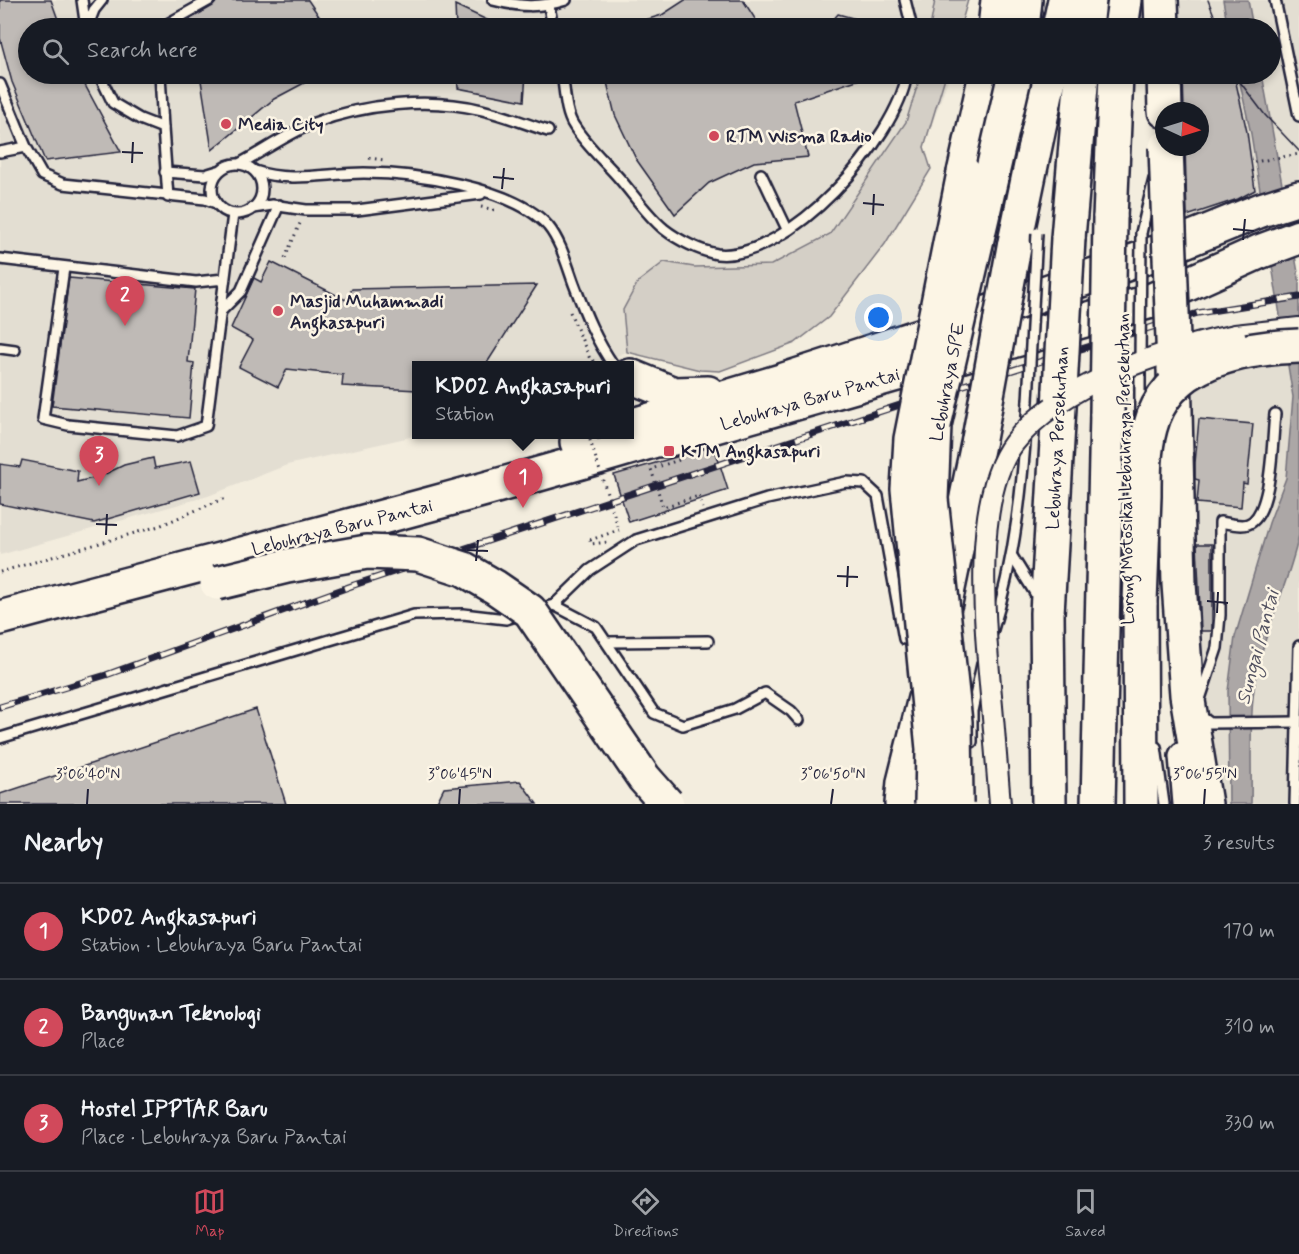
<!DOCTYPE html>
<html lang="en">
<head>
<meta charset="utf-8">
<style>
  body { margin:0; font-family:Mynerve,sans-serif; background:#242831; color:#f1f3f6 }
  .compass { position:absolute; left:1155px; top:102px; width:54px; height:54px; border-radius:50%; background:#171b24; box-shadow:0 3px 9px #0003; rotate:94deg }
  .you { position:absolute; left:879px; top:318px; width:21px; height:21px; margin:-15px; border:4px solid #fff; border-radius:50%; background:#1a73e8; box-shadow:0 0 0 9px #1a73e833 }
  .badge { display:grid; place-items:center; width:39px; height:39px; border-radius:50%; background:#d1495b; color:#fff; font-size:20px; font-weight:700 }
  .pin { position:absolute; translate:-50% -50px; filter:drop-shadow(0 2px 3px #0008) }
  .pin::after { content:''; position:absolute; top:32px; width:21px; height:18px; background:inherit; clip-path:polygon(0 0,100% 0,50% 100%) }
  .popup { position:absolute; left:412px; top:361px; width:222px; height:78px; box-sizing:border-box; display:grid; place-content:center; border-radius:0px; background:#171b24; filter:drop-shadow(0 2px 4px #0005); font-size:20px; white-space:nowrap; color:#9ea1a6 }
  .popup b { font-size:22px; color:#f1f3f6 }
  .popup::after { content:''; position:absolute; left:50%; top:100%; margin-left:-12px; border:12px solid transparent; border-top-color:#171b24 }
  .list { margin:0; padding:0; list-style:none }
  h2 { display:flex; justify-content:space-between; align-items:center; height:78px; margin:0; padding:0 24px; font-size:26px }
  h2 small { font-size:20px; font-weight:400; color:#9ea1a6 }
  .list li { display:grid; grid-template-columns:39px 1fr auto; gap:18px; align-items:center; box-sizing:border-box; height:96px; padding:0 24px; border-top:2px solid #363941 }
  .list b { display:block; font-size:22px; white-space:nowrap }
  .list p { margin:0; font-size:20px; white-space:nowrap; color:#9ea1a6 }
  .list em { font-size:20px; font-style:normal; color:#9ea1a6 }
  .icon { flex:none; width:33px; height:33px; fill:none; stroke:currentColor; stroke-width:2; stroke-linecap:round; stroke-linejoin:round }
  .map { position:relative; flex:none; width:1299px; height:804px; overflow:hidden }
  .search { position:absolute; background:#171b24; box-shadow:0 3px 9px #0003; left:18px; right:18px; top:18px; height:66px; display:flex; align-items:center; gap:15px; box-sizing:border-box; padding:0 21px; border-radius:33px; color:#9ea1a6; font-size:22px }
  .sheet { height:366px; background:#171b24 }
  nav { display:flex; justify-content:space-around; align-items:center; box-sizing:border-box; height:84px; border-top:2px solid #363941; background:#171b24; font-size:16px; color:#9ea1a6 }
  nav a { display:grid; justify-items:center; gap:3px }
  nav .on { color:#d1495b }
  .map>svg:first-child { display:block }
  .built { fill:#e3ded2; fill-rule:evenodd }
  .green { fill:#d4cfc6; stroke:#7b7880; stroke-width:1.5 }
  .water { fill:#aca7a6; stroke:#75727b; stroke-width:1.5 }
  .building { fill:#bfbab6; stroke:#22223b; stroke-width:1.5 }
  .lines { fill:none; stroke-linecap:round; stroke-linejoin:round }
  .lane-casing { stroke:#22223b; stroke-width:14 }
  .street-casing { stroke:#22223b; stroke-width:24 }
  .secondary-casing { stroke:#22223b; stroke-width:32 }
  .highway-casing { stroke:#22223b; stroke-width:38 }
  .path { stroke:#22223b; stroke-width:3; stroke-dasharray:1.5 4.5; stroke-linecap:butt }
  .lane { stroke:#fcf5e5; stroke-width:9 }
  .street { stroke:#fcf5e5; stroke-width:20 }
  .secondary { stroke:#fcf5e5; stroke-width:27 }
  .highway { stroke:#fcf5e5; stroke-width:33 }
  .tram { stroke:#22223b; stroke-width:1.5 }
  .rail-casing { stroke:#22223b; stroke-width:7 }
  .rail { stroke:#fcf5e5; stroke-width:4.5; stroke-dasharray:14; stroke-linecap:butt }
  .lane-bridge-casing { stroke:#22223b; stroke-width:14; stroke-linecap:butt }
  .street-bridge-casing { stroke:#22223b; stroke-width:24; stroke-linecap:butt }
  .highway-bridge-casing { stroke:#22223b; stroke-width:38; stroke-linecap:butt }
  .path-bridge { stroke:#22223b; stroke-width:3; stroke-dasharray:1.5 4.5; stroke-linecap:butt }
  .lane-bridge { stroke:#fcf5e5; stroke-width:9 }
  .street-bridge { stroke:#fcf5e5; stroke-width:20 }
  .highway-bridge { stroke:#fcf5e5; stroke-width:33 }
  .ticks { fill:none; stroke:#22223b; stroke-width:2 }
  .poi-dot { fill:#d1495b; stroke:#fcf5e5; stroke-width:2 }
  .labels { text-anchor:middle; stroke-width:5; stroke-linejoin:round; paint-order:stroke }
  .poi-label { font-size:18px; font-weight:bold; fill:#22223b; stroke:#fcf5e5; text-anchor:start }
  .street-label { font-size:18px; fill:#22223b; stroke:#fcf5e5 }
  .water-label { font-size:20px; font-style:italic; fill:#525160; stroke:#fcf5e5 }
  .ticks-label { font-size:15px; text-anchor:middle; fill:#22223b; stroke:#fcf5e5; stroke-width:5; stroke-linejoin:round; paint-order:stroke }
</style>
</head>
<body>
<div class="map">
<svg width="1299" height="804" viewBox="0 0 1299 804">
  <rect width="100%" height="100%" fill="#f3edde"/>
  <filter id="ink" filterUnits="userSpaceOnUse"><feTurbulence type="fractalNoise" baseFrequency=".0167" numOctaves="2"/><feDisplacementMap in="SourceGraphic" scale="12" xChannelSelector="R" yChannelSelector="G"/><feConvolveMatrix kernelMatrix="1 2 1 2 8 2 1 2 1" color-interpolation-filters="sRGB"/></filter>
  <g filter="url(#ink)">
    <!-- built -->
    <g class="built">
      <path d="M0,0h968l-7,28h-933v46h922l-26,73 7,22 -46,75 -56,73 -34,26 -75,28 -20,-1 -73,-18 -36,13 -175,1v68l3,1 -132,30 -79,31 -208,59z"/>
      <path d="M1170,0h129v178l-154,67 19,-171h106v-46h-102zM1164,111h36v36h-36z"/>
      <path d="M1299,355v449h-110l5,-437z"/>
    </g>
    <!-- green -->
    <g class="green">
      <path d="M935,0h33l-8,28h-30z"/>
      <path d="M921,74h25l-22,73 7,22 -46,75 -56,73 -34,26 -75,28 -20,-1 -73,-18 -4,-42 15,-28 26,-20 30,5 77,-2 59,-31 76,-112z"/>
    </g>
    <!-- water -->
    <g class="water">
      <path d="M1223,0h25l5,28h-25z"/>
      <path d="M1238,74h24l37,204v257c-11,52 -38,101 -45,154 -5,37 -2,78 -3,115h-22l-1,-113 7,-54 34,-114 17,-45 7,-81 -42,-263z"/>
    </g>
    <!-- building -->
    <g class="building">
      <path d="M0,0h51l10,28h-33v46h51l42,78 -76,9 -33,-79 -12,-44z"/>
      <path d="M217,0h91l19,28h-135l-2,-9 23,-13z"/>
      <path d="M685,0h58l18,28h-133v-3l34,-10z"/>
      <path d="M455,5l49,23h-48z"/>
      <path d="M838,14l37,10v4h-49z"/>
      <path d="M200,74h121l-47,25 -62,51z"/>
      <path d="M457,74h69l-2,27 -66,-13z"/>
      <path d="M605,74h264v2l-75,25 14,56 -54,5 -45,21 -34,31 -39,-55 -21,-44z"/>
      <path d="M1183,74h51l13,58 8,58 -17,9 -51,17 -2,-69h15v-36h-16z"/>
      <path d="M271,262l75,38 6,-11 185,-4 -52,81h-68v24l-75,-4 1,-11 -56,-6 -9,18 -39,-20 14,-27 -22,-12 23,-50 7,4z"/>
      <path d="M69,278l126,11 -7,73 6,1 -5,55 -137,-12z"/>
      <path d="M1199,419l54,5 -6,60 -4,-1 -2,24 -44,-4 2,-23 -4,-1v-16z"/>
      <path d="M714,446l14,44 -99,32 -15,-47z"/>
      <path d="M153,458l2,10 36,-7 9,31 -106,31 -94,-19v-40l20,3 2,-7 56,11 -1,11 24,-6 23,-11z"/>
      <path d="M1197,544h15v87h-11z"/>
      <path d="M256,709l30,95h-286v-10z"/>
      <path d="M520,781l17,23h-101l8,-16z"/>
    </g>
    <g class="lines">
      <defs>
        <g id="lane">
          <path d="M82,0l4,28"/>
          <path d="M493,0c26,7 47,8 73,0"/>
          <path d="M905,0l7,28"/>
          <path d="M1275,0l24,116"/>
          <path d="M549,6l4,22"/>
          <path d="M87,28l7,-18 8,-10"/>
          <path d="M166,28l3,-5 41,-23"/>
          <path d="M99,74l14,29 27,16 23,9 5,69"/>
          <path d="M160,74l3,54"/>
          <path d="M562,74c3,16 3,39 12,52 12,19 30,35 45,52 14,16 28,37 45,51 14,11 36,22 53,25 71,8 180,-116 190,-180"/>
          <path d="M0,84l26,63 16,28 21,9 142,15 11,4"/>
          <path d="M0,152l26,-5"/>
          <path d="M241,163c24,-13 48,-30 73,-40 50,-19 115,-26 168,-13 22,5 44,14 66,21"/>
          <circle cx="237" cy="189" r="25"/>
          <path d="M255,171c35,12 73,2 109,2 49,0 150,14 184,53 13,16 19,39 26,58 11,29 22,57 40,82"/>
          <path d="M165,172l40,3 13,-4"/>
          <path d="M761,174l26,55"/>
          <path d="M253,208l19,-3 34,5h51l124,-16"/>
          <path d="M1141,233l13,-54"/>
          <path d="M0,259l196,23 28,-3"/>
          <path d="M64,268l-21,151 25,6 109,11 29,-10 27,-212"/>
          <path d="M221,311l20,-20 38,-86"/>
          <path d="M0,348l15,2"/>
          <path d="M1140,370v49"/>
          <path d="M1012,556l26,42"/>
          <path d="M554,605l42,22 58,86 29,12 52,-16 30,-16 26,18 8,9"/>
          <path d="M538,609l16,-4 36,-35 46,-30 131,-41 79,-17 18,1 14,13 26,143"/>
          <path d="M992,633c24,-76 31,-152 36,-232"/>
          <path d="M608,642l100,-1"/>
          <path d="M1200,699l17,-51 3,-33v-93c8,1 20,5 28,2 25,-9 24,-87 27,-110"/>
          <path d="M1199,715l11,8 85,-1"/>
          <path d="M0,738l414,-123 49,-1 43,5 16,-5"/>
          <path d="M972,742v-31l10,-47"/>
          <path d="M1156,747l8,57"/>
          <path d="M1295,804l4,-158"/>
        </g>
        <g id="street">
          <path d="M1235,335l64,-7"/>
          <path d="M995,743l5,61"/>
        </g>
        <path id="secondary" d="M1183,756l4,48"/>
        <g id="highway">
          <path d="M1161,0l1,28"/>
          <path d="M995,28l3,-28"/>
          <path d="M1022,28l3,-28"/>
          <path d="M1059,28l6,-28"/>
          <path d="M1086,28l3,-28"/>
          <path d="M1121,28l4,-28"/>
          <path d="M1164,74l1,37"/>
          <path d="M964,173l22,-99"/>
          <path d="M1110,218l6,-144"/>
          <path d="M1068,238l14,-164"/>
          <path d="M1014,247l36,-173"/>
          <path d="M1174,367l5,217 8,111 18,109"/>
          <path d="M630,376l44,18 34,-1"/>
          <path d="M630,426l151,-45 175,-57 184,-65 121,-49 38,-12"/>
          <path d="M577,442l5,-8"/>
          <path d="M1140,602l1,202"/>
          <path d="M945,603l34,-164"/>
          <path d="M0,618c219,-59 439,-113 656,-178l14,-1 478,-137 111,-50 40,-15"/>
          <path d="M902,804l2,-22 21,-84"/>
          <path d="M1049,804l-2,-191 13,-223"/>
          <path d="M1098,804l9,-391"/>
        </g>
      </defs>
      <!-- lane casing -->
      <use href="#lane" class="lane-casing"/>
      <!-- street casing -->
      <use href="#street" class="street-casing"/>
      <!-- secondary casing -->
      <use href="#secondary" class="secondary-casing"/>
      <!-- highway casing -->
      <use href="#highway" class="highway-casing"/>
      <!-- path -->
      <g class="path">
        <path d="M369,158l15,2"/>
        <path d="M1254,162l45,-8"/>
        <path d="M481,207l14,3"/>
        <path d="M285,258l16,-37"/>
        <path d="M570,312l20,47 7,4"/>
        <path d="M699,496l4,12"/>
        <path d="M590,540l1,4 17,-2"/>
        <path d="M590,540l29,-10"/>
        <path d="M0,572l159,-46 66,-28"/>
      </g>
      <!-- lane -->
      <use href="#lane" class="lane"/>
      <!-- street -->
      <use href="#street" class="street"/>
      <!-- secondary -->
      <use href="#secondary" class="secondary"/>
      <!-- highway -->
      <use href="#highway" class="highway"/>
      <!-- tram -->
      <g class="tram">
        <path d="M1208,0l11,28"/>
        <path d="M1234,74l31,41 34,36"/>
      </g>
      <defs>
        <path id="rail" d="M0,707l106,-32 248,-90 558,-184 286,-88 101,-16"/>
      </defs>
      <!-- rail casing -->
      <use href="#rail" class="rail-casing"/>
      <!-- rail -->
      <use href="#rail" class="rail"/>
      <defs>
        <g id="lane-bridge">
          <path d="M1140,363l1,-130"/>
          <path d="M1028,401l9,-168"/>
        </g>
        <path id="street-bridge" d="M995,743c-5,-77 -30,-236 19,-300 47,-60 149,-93 221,-108"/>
        <g id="highway-bridge">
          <path d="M1166,147l8,220"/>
          <path d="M1060,390l8,-152"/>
          <path d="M1107,413l3,-195"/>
          <path d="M979,439l35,-192"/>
          <path d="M217,583l70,-17 80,-14 51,2 46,15 31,18 35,24 114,167 23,26"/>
          <path d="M1140,602c1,-35 3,-71 4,-106 0,-23 0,-46 6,-68 17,-67 90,-80 149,-82"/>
          <path d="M932,804l1,-55 -25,-260 3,-50 53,-266"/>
          <path d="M956,804l-1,-82 -24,-223 3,-74 81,-351"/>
        </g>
      </defs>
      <!-- lane-bridge casing -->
      <use href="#lane-bridge" class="lane-bridge-casing"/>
      <!-- street-bridge casing -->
      <use href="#street-bridge" class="street-bridge-casing"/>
      <!-- highway-bridge casing -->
      <use href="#highway-bridge" class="highway-bridge-casing"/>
      <!-- path-bridge -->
      <g class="path-bridge">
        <path d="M588,434l31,96"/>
        <path d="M679,460l-28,9 12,38 36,-11"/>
      </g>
      <!-- lane-bridge -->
      <use href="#lane-bridge" class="lane-bridge"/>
      <!-- street-bridge -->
      <use href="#street-bridge" class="street-bridge"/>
      <!-- highway-bridge -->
      <use href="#highway-bridge" class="highway-bridge"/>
    </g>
  </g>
  <!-- ticks -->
  <path class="ticks" d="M122,152l21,1M132,163l1,-21M493,177l21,2M502,189l2,-21M863,203l21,2M873,215l1,-21M1233,229l21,2M1243,240l2,-21M96,524l21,1M106,535l1,-21M467,550l21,1M476,561l2,-21M837,576l21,1M847,587l1,-21M1207,601l21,2M1217,613l1,-21M87,804l1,-15M459,804l1,-15M831,804l2,-15M1204,804l1,-15"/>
  <!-- markers -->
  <g class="poi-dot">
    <circle cx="226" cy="124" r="6"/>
    <circle cx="714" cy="136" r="6"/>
    <circle cx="278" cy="311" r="6"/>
    <rect x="663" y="445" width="12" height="12" rx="3"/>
  </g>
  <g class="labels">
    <!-- poi labels -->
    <g class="poi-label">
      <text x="238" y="130">Media City</text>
      <text x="726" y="142">RTM Wisma Radio</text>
      <text x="290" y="307">Masjid Muhammadi<tspan x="290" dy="21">Angkasapuri</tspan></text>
      <text x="681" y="457">KTM Angkasapuri</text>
    </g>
    <!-- street labels -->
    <g class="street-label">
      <text transform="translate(947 382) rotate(-79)" y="6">Lebuhraya SPE</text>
      <text transform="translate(810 399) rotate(-16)" y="6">Lebuhraya Baru Pantai</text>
      <text transform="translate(1057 438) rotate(-87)" y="6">Lebuhraya Persekutuan</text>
      <text transform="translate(1125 469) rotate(-91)" y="6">Lorong Motosikal Lebuhraya Persekutuan</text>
      <text transform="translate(342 527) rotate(-14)" y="6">Lebuhraya Baru Pantai</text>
    </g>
    <!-- water labels -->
    <g class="water-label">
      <text transform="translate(1257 647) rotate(-75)" y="7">Sungai Pantai</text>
    </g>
  </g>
  <g class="ticks-label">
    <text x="88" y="779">3°06'40"N</text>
    <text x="460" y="779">3°06'45"N</text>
    <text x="833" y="779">3°06'50"N</text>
    <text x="1205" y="779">3°06'55"N</text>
  </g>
</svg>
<svg class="compass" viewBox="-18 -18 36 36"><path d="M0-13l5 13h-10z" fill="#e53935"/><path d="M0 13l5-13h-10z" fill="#9ea1a6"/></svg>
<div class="you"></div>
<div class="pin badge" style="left:523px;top:508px">1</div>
<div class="popup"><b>KD02 Angkasapuri</b>Station</div>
<div class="pin badge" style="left:125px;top:326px">2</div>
<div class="pin badge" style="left:99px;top:486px">3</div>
<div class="search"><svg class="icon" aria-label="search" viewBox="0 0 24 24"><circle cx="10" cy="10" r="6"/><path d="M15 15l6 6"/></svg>Search here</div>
</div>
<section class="sheet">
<h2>Nearby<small>3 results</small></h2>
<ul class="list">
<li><span class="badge">1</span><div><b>KD02 Angkasapuri</b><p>Station · Lebuhraya Baru Pantai</p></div><em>170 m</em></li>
<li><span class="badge">2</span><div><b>Bangunan Teknologi</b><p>Place</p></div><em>310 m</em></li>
<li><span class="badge">3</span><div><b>Hostel IPPTAR Baru</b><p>Place · Lebuhraya Baru Pantai</p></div><em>330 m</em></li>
</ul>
</section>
<nav>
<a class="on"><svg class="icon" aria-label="map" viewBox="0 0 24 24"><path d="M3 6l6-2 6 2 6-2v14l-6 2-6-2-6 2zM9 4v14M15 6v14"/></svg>Map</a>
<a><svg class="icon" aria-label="directions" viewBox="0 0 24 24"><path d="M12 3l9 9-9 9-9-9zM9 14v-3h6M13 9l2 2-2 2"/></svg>Directions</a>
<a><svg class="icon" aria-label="saved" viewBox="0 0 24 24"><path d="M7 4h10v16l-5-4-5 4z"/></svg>Saved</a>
</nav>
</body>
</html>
